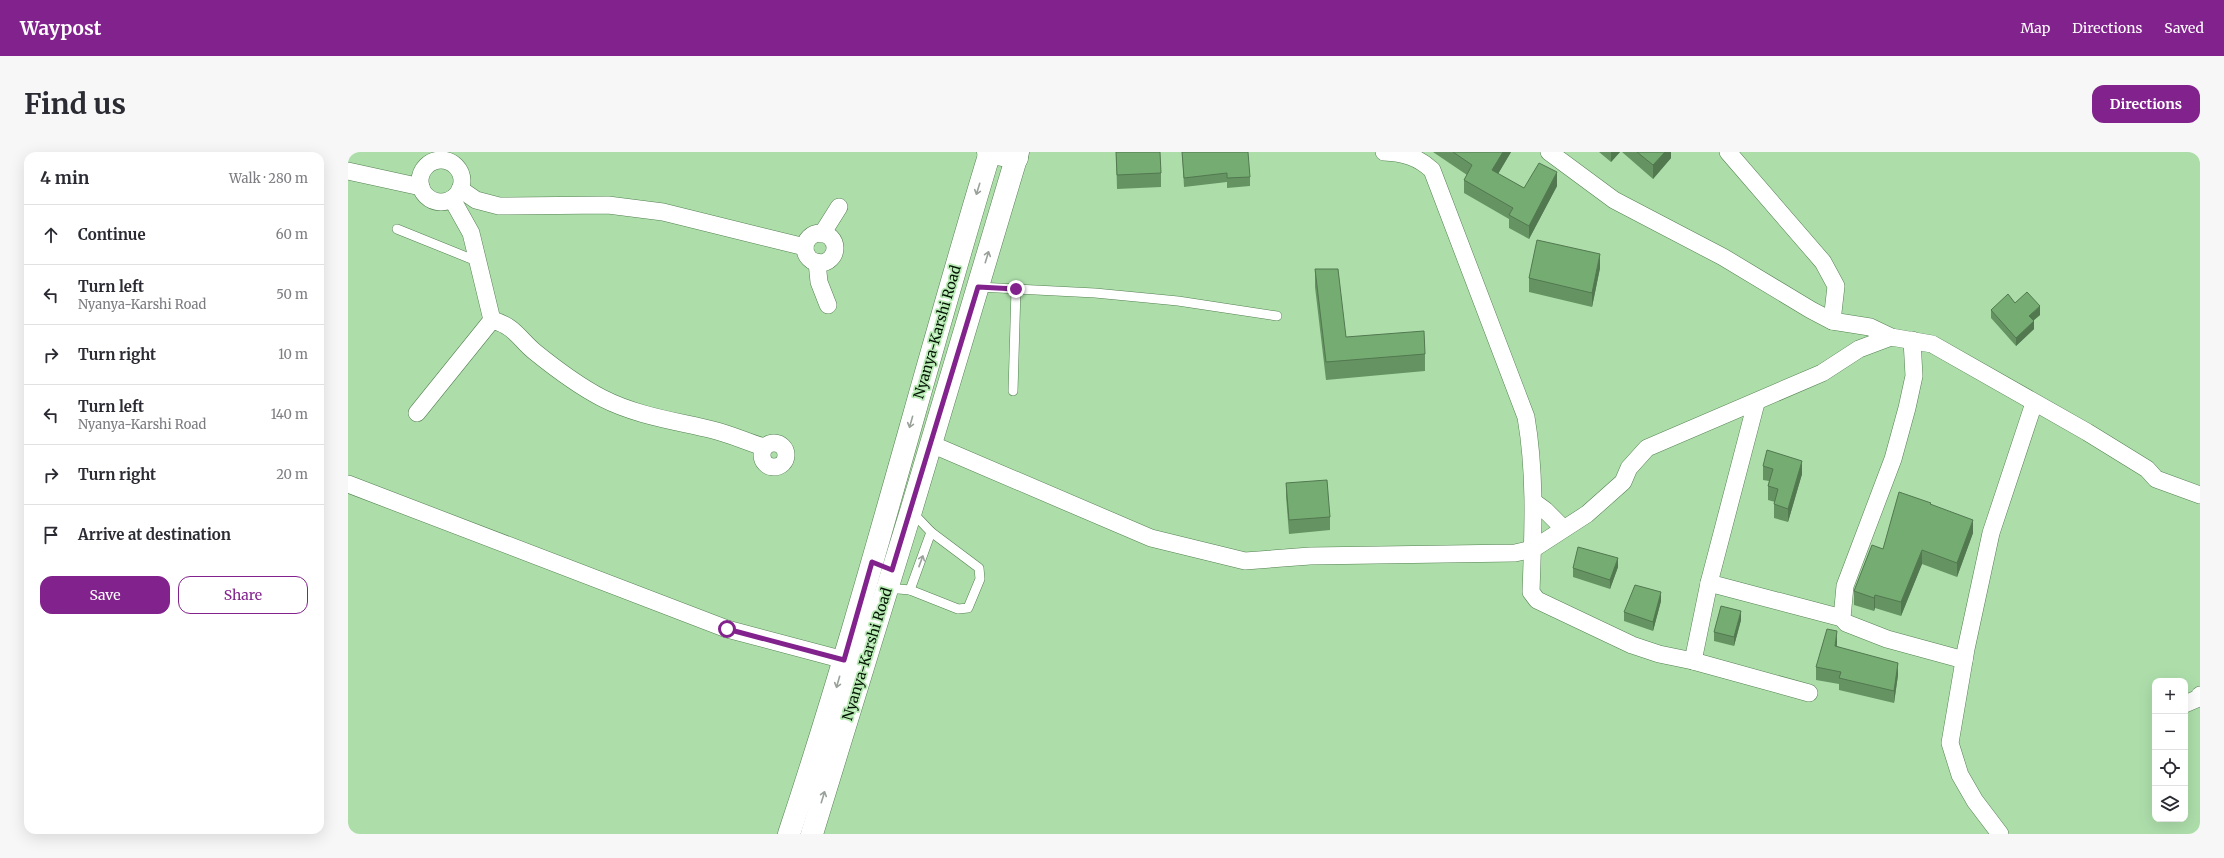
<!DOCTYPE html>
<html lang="en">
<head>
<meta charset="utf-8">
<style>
  body { margin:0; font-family:Merriweather,serif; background:#f7f7f7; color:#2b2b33 }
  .controls { position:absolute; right:12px; bottom:12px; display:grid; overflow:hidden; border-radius:8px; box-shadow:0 4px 16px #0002 }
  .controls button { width:36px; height:36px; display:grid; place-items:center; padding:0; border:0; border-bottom:1px solid #e1e1e2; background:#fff; color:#2b2b33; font:20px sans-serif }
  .stop { position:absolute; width:12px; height:12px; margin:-9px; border:3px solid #82228d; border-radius:50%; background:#fff }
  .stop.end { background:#82228d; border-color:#fff; box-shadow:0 1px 4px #0008 }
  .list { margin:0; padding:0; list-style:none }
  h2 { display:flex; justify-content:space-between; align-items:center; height:52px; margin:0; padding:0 16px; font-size:17px }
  h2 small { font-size:13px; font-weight:400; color:#7c7c81 }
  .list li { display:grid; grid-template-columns:26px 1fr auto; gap:12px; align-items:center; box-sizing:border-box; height:60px; padding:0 16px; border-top:1px solid #e1e1e2 }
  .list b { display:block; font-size:15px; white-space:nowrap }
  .list p { margin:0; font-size:13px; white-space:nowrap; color:#7c7c81 }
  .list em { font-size:13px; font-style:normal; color:#7c7c81 }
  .actions { display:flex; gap:8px; padding:12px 16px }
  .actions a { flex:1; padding:9px 0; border:1px solid #82228d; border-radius:12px; text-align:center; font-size:14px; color:#82228d }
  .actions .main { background:#82228d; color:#fff }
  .icon { flex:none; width:22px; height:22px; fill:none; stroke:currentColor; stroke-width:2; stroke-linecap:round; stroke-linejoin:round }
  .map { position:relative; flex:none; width:1852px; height:682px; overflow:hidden; border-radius:12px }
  header { display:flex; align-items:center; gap:24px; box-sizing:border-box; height:56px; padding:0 20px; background:#82228d; color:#fff }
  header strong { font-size:19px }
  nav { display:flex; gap:22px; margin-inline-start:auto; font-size:14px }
  .intro { display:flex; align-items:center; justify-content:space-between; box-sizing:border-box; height:96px; padding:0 24px }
  h1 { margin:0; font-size:28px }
  .button { padding:10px 18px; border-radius:12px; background:#82228d; color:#fff; font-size:14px; font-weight:700 }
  main { display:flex; gap:24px; padding:0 24px }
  aside { flex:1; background:#fff; border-radius:12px; box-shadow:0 4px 16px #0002 }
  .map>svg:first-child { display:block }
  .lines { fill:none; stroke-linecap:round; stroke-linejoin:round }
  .lane-casing { stroke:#538050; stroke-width:10 }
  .street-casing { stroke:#538050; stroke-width:18 }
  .secondary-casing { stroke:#538050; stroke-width:23 }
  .primary-casing { stroke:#538050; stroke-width:23 }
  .lane { stroke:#fff; stroke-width:9 }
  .street { stroke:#fff; stroke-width:17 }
  .secondary { stroke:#fff; stroke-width:22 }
  .primary { stroke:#fff; stroke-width:22 }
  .wall { fill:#659462 }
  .shaded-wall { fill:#527850 }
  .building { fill:#75ac72; stroke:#527850 }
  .oneway { stroke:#9aa19a }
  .route { stroke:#82228d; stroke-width:5 }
  .labels { text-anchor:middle; stroke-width:3.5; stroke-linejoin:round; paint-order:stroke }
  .street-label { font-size:14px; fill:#031303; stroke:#baecb6 }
</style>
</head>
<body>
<header>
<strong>Waypost</strong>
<nav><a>Map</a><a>Directions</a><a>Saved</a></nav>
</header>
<div class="intro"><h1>Find us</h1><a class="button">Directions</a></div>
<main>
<aside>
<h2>4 min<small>Walk · 280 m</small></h2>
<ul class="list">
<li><svg class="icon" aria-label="ahead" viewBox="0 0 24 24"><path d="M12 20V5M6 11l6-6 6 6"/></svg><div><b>Continue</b></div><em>60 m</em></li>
<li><svg class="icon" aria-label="left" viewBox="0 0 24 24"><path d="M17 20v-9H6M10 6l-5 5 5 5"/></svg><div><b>Turn left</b><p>Nyanya-Karshi Road</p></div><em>50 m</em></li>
<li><svg class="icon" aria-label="right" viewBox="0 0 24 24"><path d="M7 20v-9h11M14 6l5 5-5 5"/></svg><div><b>Turn right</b></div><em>10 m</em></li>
<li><svg class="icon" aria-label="left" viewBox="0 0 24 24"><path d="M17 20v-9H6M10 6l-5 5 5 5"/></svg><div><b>Turn left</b><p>Nyanya-Karshi Road</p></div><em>140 m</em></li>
<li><svg class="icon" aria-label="right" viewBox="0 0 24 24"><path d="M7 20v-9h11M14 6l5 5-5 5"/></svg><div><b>Turn right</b></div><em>20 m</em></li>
<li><svg class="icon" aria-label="arrive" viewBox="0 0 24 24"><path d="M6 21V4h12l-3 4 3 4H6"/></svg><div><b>Arrive at destination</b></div></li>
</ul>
<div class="actions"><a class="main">Save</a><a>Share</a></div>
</aside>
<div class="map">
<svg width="1852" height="682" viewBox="0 0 1852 682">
  <rect width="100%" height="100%" fill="#addeaa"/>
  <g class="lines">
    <defs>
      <g id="lane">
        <path d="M49,77l82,33"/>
        <path d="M630,135l117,6 83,8 99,15"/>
        <path d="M665,239l3,-102"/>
        <path d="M539,436l23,2 48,19 10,-1 12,-29 -1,-11 -48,-36 -19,-20"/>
        <path d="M562,438l21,-58"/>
      </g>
      <g id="street">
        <path d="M1036,0c20,1 34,5 48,18l94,247c10,58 7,116 5,175l6,8 95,45 27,9 34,7 116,32"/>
        <path d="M1201,0l65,48 109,57 88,53 21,11 38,6 21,10 41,7 155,88 60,37 9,10 44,16"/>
        <path d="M1380,0l95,110 13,24 -4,35"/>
        <circle cx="93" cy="29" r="21"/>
        <path d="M0,19l73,16"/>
        <path d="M112,37l16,11 23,6 109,-1 55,7 142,35"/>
        <circle cx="472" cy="96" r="15"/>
        <path d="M474,82l17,-27"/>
        <path d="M469,110l2,20 9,23"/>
        <path d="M144,168c23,6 27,19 43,32 21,17 44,34 67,46 35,18 74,23 111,32 17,4 34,12 51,17"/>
        <path d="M1564,188l2,36 -7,32 -14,51 -48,127 -3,32 4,5 41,16 77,21"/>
        <path d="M69,261l75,-93 -21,-87 -19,-34"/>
        <circle cx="426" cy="303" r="12"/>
        <path d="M583,292l220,94 94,23 65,-5 205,-3 18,-4 54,-35 36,-32 6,-14 18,-20 175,-75 37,-24 32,-12"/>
        <path d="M0,332l379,145 117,31"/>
        <path d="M1186,350l11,8 18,18"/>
        <path d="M1361,431l133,35"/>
        <path d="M1345,509l16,-78 47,-180"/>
        <path d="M1837,552l14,-6 1,-3"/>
        <path d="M1652,682l-25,-33 -15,-26 -10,-32 16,-94 25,-116 43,-130"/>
      </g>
      <path id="secondary" d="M640,0l29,6"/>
      <g id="primary">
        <path d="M441,682c75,-225 132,-455 201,-682"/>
        <path d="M464,682l99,-323 107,-359"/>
      </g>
    </defs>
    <!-- lane casing -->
    <use href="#lane" class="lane-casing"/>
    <!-- street casing -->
    <use href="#street" class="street-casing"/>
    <!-- secondary casing -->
    <use href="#secondary" class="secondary-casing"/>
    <!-- primary casing -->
    <use href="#primary" class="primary-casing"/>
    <!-- lane -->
    <use href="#lane" class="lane"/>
    <!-- street -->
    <use href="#street" class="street"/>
    <!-- secondary -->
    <use href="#secondary" class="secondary"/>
    <!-- primary -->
    <use href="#primary" class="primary"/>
  </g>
  <!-- wall -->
  <g class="wall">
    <path d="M768,0l45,21v14l-44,2z"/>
    <path d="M834,0l68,25v9l-23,2v-6l-43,5z"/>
    <path d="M1085,0h78l-13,22 26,14 33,-2 -28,53 -20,-11v-9l-45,-26v-13l3,-5z"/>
    <path d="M1251,0h21l-9,10z"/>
    <path d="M1274,0h49v6l-18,21z"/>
    <path d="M1252,116l-8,39 -63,-15v-14z"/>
    <path d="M967,117l31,68 79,17v17l-99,9 -11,-93z"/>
    <path d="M1667,151l25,12 -7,6 1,8 -18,17 -25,-28v-8z"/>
    <path d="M1415,314l39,8 -14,48 -14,-4v-14l1,-2 -7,-2v-14l1,-5 -6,-1z"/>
    <path d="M938,331l44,34v13l-41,4 -3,-38z"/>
    <path d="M1583,353l42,28 -16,44 -35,-13 -21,52 -26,-8 -1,3 -20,-6v-14l29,-42z"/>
    <path d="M1270,415l-8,22 -37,-12v-9z"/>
    <path d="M1313,449l-8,30 -29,-10v-9z"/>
    <path d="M1393,468l-7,26 -20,-5v-9z"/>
    <path d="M1489,491v3l61,29 -4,28 -55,-13v-6l-23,-4v-13z"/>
  </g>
  <!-- shaded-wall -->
  <g class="shaded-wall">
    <path d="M1155,0h8l-19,32v-14z"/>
    <path d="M1263,0h9l-9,10z"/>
    <path d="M1317,0h6v6l-18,21v-14z"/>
    <path d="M1209,20v14l-28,53v-13z"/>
    <path d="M1252,102v14l-8,39v-14z"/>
    <path d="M1692,154v9l-11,9v-8z"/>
    <path d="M1686,169v8l-18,17v-8z"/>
    <path d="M1454,309v13l-14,48v-13z"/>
    <path d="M1625,368v13l-16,44v-14z"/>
    <path d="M1574,398v14l-21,52v-14z"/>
    <path d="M1270,406v9l-8,22v-9z"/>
    <path d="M1313,440v9l-8,30v-9z"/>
    <path d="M1527,443v13l-1,3v-13z"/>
    <path d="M1393,459v9l-7,26v-9z"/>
    <path d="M1489,479v12l-2,15v-12z"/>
    <path d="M1550,511v12l-4,28v-12z"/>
  </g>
  <!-- building -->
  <g class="building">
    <path d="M768,0h44l1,21 -44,2z"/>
    <path d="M834,0h66l2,25 -23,1v-5l-43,5z"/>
    <path d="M1105,0h50l-11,18 32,18 15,-25 18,9 -28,54 -20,-11 4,-7 -49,-28 8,-15z"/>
    <path d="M1289,0h28l-12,13z"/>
    <path d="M1189,88l63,14 -8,39 -63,-15z"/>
    <path d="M967,117h23l8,68 78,-6 1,23 -99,8z"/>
    <path d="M1679,140l13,14 -11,10 5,5 -18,17 -25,-28 17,-16 7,9z"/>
    <path d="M1419,298l35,11 -14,48 -14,-5 4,-15 -10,-3 5,-17 -10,-3z"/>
    <path d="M979,328l3,37 -41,3 -3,-37z"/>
    <path d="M1551,340l32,11 -1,1 43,16 -16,43 -35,-13 -21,52 -26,-7 -1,3 -20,-7 18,-46 11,4z"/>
    <path d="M1230,395l40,11 -8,22 -37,-12z"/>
    <path d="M1287,433l26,7 -8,30 -29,-10z"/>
    <path d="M1373,454l20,5 -7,26 -20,-5z"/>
    <path d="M1479,477l10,2 -2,15 63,17 -4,28 -55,-13 2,-6 -25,-5z"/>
  </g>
  <!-- one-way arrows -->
  <defs><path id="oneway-shaft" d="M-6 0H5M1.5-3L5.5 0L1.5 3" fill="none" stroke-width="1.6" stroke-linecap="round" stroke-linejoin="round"/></defs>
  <g class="oneway">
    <use href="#oneway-shaft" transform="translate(630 37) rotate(107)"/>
    <use href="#oneway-shaft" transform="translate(639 105) rotate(-73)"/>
    <use href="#oneway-shaft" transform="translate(563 270) rotate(106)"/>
    <use href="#oneway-shaft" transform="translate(573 409) rotate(-70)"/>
    <use href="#oneway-shaft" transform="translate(490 530) rotate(106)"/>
    <use href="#oneway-shaft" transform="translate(475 645) rotate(-73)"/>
  </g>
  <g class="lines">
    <!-- route -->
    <path class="route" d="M379,477l117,31 28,-98 20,8 86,-283 38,2"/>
  </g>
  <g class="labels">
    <!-- street labels -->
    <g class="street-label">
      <text transform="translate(589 180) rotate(-74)" y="5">Nyanya-Karshi Road</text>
      <text transform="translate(519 502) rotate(-73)" y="5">Nyanya-Karshi Road</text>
    </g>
  </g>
</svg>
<div class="controls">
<button>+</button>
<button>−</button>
<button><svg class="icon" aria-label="locate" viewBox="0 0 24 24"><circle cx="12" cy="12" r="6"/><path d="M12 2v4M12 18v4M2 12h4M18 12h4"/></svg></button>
<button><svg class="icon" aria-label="layers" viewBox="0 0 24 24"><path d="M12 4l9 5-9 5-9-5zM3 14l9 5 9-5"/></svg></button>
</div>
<div class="stop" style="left:379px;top:477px"></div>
<div class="stop end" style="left:668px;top:137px"></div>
</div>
</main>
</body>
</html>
